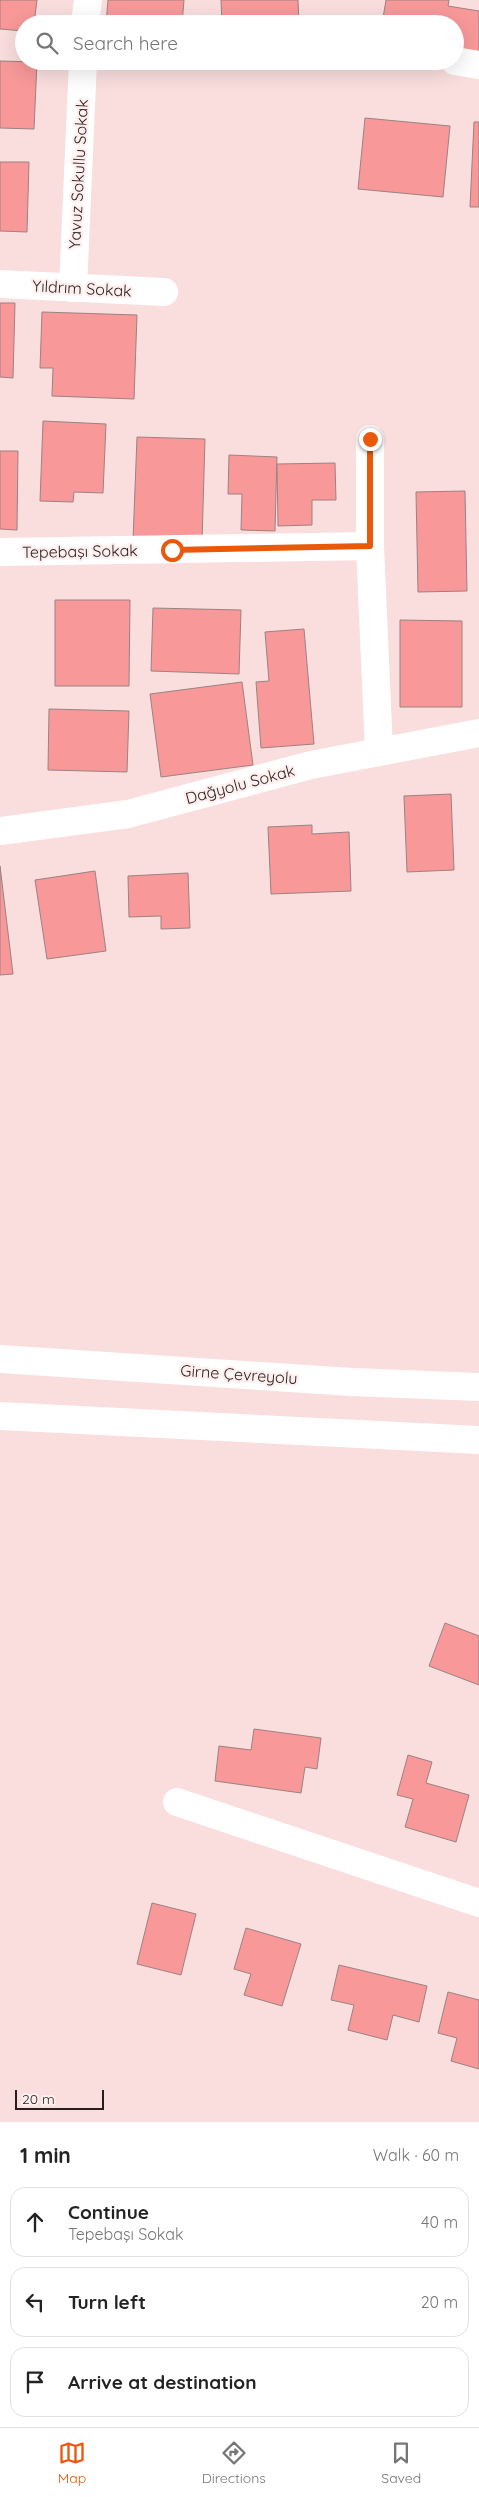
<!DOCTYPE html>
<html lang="en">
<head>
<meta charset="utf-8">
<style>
  body { margin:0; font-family:Quicksand,sans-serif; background:#f2f2f2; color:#222 }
  .scale { position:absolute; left:15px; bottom:12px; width:89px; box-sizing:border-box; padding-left:5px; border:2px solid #281e1e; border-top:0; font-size:14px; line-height:18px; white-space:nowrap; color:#281e1e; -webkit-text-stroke:4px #fee; paint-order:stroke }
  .stop { position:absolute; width:15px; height:15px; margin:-11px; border:4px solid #ea580c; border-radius:50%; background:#fff }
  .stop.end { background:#ea580c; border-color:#fff; box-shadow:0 1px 5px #0008 }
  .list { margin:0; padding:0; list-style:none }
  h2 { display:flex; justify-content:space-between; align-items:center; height:65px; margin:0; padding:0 20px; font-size:21px }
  h2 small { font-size:16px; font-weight:400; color:#767676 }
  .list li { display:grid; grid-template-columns:32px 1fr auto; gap:15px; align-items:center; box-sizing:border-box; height:70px; margin:0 10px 10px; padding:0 10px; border:1px solid #e0e0e0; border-radius:15px }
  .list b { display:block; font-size:19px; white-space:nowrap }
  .list p { margin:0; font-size:16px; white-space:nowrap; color:#767676 }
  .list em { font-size:16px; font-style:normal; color:#767676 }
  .icon { flex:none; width:28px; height:28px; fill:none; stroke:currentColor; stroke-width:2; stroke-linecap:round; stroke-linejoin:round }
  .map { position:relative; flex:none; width:479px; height:2122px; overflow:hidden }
  .search { position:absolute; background:#fff; box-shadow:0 5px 20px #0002; left:15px; right:15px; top:15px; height:55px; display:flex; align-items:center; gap:12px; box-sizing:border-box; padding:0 18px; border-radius:28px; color:#767676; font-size:19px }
  .sheet { height:305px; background:#fff }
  nav { display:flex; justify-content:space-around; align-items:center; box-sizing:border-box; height:70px; border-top:1px solid #e0e0e0; background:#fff; font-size:14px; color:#767676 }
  nav a { display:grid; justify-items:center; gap:2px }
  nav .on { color:#ea580c }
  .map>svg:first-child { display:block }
  .building { fill:#f89899; stroke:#9b8282 }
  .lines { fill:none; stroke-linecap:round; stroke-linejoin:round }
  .minor { stroke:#fff; stroke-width:28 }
  .trunk { stroke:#fff; stroke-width:28 }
  .route { stroke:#ea580c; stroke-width:6 }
  .labels { text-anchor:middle; stroke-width:4.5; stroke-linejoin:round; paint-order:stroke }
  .street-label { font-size:16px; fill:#281e1e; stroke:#fee }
</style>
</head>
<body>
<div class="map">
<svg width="479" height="2122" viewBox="0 0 479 2122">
  <rect width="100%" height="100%" fill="#f9dedd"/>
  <!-- building -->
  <g class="building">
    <path d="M0,0h37l-3,24h-10v7l-24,-2z"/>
    <path d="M108,0h76l-2,24 -76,-1z"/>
    <path d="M221,0h77l1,24h-77z"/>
    <path d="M386,0h63l-1,6 31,5v47l-24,-3v-31h-73z"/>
    <path d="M0,61l37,1 -3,67 -34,-1z"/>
    <path d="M365,118l85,8 -7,71 -85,-8z"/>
    <path d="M474,122h5v85h-9z"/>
    <path d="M0,162h29l-2,70 -27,-1z"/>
    <path d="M0,303h15l-2,75 -13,-1z"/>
    <path d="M42,312l95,3 -3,84 -82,-3 1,-28h-13z"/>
    <path d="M43,421l63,3 -3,69 -29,-1 -1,10 -33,-1z"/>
    <path d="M137,437l68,2 -3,103 -69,-2z"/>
    <path d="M0,451h18l-1,79 -17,-1z"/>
    <path d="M229,455l48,2 -2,74 -34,-1 1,-36h-14z"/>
    <path d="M335,463l1,37h-24v25l-34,1 -1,-62z"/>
    <path d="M465,491l2,100 -49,1 -2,-100z"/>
    <path d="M55,600h75l-1,86h-74z"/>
    <path d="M153,608l88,2 -2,64 -88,-3z"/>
    <path d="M400,620l62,1v86h-62z"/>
    <path d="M304,629l10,115 -53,4 -5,-66 13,-1 -4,-49z"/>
    <path d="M242,682l11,83 -92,12 -11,-83z"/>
    <path d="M49,709l80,2 -2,61 -79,-2z"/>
    <path d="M451,794l3,76 -47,2 -3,-76z"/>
    <path d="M312,825v9l37,-2 2,59 -80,3 -3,-67z"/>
    <path d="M0,866l13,108 -13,1z"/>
    <path d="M95,871l11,80 -59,8 -12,-79z"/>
    <path d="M188,873l2,55 -29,1v-13l-32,1 -1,-41z"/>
    <path d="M445,1623l34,13v49l-50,-19z"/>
    <path d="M254,1729l67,9 -4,31 -12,-2 -4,26 -86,-12 4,-35 32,4z"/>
    <path d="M408,1755l24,7 -6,21 43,12 -13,47 -51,-15 8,-28 -16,-4z"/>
    <path d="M152,1903l44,11 -15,61 -44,-11z"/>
    <path d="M246,1928l55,16 -19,62 -38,-11 7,-21 -17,-5z"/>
    <path d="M339,1965l88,21 -8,36 -26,-7 -6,25 -39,-10 6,-25 -23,-5z"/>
    <path d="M448,1992l31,8v69l-28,-8 6,-23 -19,-5z"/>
  </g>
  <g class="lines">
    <!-- minor -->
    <g class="minor">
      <path d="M85,24l3,-24"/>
      <path d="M455,61l24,4"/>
      <path d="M0,284l164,8"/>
      <path d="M73,288l10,-227"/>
      <path d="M370,439v107l9,205"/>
      <path d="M0,552l370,-6"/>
      <path d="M0,831l128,-17 183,-49 168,-32"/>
      <path d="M177,1802l302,101"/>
    </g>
    <!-- trunk -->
    <g class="trunk">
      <path d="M0,1359l352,23 127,5"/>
      <path d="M0,1416l479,24"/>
    </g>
  </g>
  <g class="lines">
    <!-- route -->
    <path class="route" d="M172,550l198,-4v-107"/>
  </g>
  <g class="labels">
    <!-- street labels -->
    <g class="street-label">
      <text transform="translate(78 174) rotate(-87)" y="6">Yavuz Sokullu Sokak</text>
      <text transform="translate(82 288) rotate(3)" y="6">Yıldrım Sokak</text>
      <text transform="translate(80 551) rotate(-1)" y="6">Tepebaşı Sokak</text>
      <text transform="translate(240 784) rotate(-15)" y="6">Dağyolu Sokak</text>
      <text transform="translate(239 1374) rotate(4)" y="6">Girne Çevreyolu</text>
    </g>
  </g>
</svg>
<div class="scale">20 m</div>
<div class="stop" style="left:172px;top:550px"></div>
<div class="stop end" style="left:370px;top:439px"></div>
<div class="search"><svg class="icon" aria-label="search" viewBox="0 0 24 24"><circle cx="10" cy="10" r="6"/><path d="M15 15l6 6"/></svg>Search here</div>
</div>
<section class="sheet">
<h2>1 min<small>Walk · 60 m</small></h2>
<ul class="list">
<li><svg class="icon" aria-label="ahead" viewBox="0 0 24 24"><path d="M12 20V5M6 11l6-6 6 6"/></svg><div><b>Continue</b><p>Tepebaşı Sokak</p></div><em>40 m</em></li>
<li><svg class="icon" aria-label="left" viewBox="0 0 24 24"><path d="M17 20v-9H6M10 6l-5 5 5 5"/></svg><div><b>Turn left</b></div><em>20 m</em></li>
<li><svg class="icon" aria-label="arrive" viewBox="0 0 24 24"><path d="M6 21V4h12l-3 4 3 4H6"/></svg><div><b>Arrive at destination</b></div></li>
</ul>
</section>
<nav>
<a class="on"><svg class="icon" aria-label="map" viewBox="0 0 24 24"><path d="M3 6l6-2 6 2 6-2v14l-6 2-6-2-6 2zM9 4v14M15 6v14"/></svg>Map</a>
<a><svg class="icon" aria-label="directions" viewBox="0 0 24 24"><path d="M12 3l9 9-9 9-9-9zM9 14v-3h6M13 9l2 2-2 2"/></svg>Directions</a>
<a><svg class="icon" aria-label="saved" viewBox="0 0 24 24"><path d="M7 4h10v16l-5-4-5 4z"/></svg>Saved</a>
</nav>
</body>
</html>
